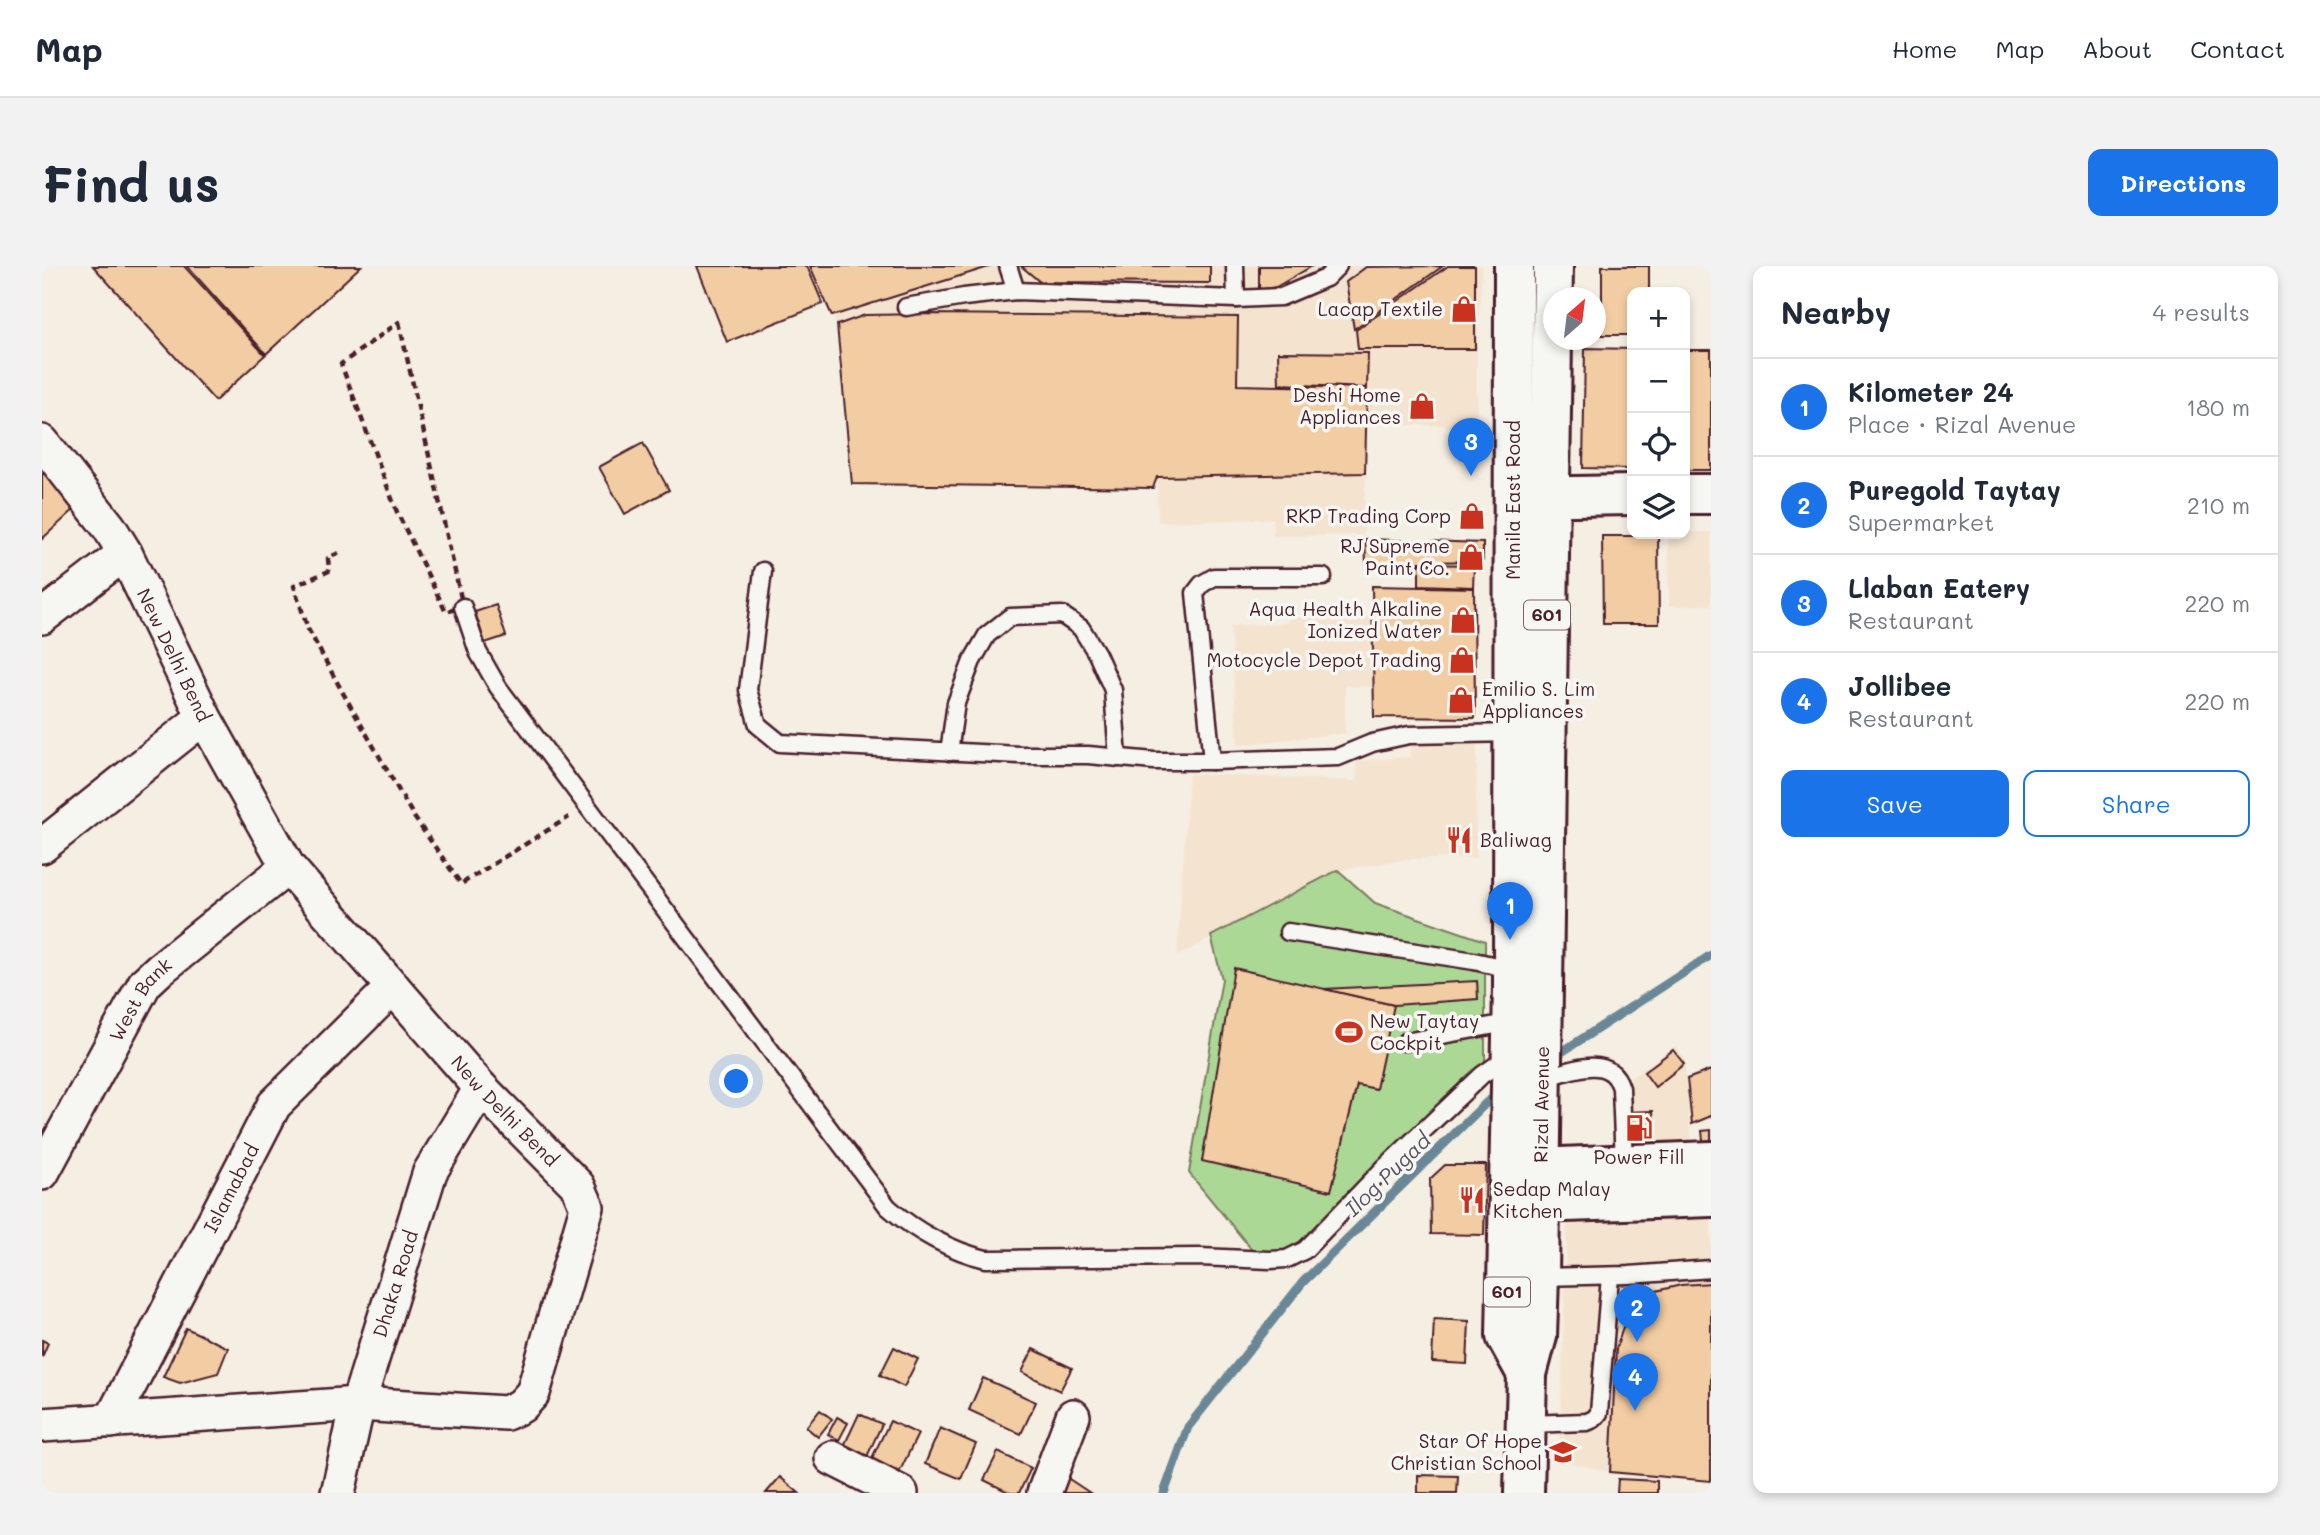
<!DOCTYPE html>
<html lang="en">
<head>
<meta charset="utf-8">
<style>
  body { margin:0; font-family:Mali,sans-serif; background:#f2f2f3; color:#1f2937 }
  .controls { position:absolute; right:21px; top:21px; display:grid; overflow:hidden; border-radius:14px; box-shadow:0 4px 10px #0003 }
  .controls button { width:63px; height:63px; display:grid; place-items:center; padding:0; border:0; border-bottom:2px solid #e0e1e3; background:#fff; color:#1f2937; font:35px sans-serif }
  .compass { position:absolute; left:1501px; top:21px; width:63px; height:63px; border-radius:50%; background:#fff; box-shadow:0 4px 10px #0003; rotate:28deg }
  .you { position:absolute; left:695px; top:816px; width:24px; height:24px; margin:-18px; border:5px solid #fff; border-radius:50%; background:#1a73e8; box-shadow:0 0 0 10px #1a73e833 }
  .badge { display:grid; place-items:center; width:46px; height:46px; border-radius:50%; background:#1a73e8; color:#fff; font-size:23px; font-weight:700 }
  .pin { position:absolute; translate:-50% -58px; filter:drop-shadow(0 2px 4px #0008) }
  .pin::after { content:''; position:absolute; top:37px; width:24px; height:21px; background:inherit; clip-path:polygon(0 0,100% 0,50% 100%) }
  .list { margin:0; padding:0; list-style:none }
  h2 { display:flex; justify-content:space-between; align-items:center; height:91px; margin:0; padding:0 28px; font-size:30px }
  h2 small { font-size:23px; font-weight:400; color:#747a83 }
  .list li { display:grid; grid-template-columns:46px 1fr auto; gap:21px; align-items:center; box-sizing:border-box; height:98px; padding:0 28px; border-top:2px solid #e0e1e3 }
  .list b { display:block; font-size:26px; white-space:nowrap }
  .list p { margin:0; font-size:23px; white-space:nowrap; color:#747a83 }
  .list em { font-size:23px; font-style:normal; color:#747a83 }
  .actions { display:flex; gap:14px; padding:21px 28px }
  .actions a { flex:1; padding:16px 0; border:2px solid #1a73e8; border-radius:14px; text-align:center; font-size:24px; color:#1a73e8 }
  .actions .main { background:#1a73e8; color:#fff }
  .icon { flex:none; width:38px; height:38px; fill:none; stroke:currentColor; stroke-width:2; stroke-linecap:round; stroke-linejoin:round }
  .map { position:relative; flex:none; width:1669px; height:1227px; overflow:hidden; border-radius:14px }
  header { display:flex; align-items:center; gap:42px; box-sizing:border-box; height:98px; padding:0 35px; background:#fff; border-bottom:2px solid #e0e1e3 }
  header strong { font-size:33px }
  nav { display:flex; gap:38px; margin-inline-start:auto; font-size:24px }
  .intro { display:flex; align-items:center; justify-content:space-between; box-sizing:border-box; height:168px; padding:0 42px }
  h1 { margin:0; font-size:49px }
  .button { padding:18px 32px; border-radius:14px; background:#1a73e8; color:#fff; font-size:24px; font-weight:700 }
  main { display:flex; gap:42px; padding:0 42px }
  aside { flex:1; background:#fff; border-radius:14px; box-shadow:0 4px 10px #0003 }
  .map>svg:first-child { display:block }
  .built { fill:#f4e4cf }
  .green { fill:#acd896; stroke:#7b7c60; stroke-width:2 }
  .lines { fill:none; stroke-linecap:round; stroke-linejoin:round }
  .stream { stroke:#6b8798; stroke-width:9 }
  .building { fill:#f2cca2; stroke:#4a1f2b; stroke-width:2 }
  .lane-casing { stroke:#4a1f2b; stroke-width:21 }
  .street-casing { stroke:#4a1f2b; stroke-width:38 }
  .secondary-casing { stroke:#4a1f2b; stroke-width:44 }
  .primary-casing { stroke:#4a1f2b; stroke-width:44 }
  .path { stroke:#4a1f2b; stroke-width:4.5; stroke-dasharray:7 5; stroke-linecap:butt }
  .lane { stroke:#f6f6f2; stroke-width:16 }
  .street { stroke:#f6f6f2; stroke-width:33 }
  .secondary { stroke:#f6f6f2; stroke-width:38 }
  .primary { stroke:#f6f6f2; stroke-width:38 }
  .labels { text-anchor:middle; stroke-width:7; stroke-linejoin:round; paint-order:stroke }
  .shield { fill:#f6f6f2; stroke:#7e6067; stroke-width:2 }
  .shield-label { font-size:18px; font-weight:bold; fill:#4a1f2b }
  .poi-label { font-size:19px; fill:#4a1f2b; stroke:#f6f6f2; text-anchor:end }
  .street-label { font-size:19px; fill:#4a1f2b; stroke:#f6f6f2 }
  .water-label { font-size:21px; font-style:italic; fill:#5a5362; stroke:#f6f6f2 }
</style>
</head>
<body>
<header>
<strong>Map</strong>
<nav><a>Home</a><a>Map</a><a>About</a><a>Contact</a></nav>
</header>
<div class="intro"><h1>Find us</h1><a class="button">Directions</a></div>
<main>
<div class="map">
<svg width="1669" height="1227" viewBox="0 0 1669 1227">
  <rect width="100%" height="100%" fill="#f5eee2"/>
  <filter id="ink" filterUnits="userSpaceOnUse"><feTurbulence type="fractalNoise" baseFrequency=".0143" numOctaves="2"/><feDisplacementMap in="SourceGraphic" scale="14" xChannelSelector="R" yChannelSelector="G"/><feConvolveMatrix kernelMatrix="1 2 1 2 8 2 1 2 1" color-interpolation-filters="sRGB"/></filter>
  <g filter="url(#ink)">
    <!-- built -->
    <g class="built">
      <path d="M767,0h673l-5,85v75l-110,-2 -3,111 -91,1v-17l-115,3 -1,-43 -4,9 -301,-4 -15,-159z"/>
      <path d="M1643,266h26v73l-42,1 -1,-72h17z"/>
      <path d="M1329,348l1,73 -27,-1v47l-107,12 -8,-119 58,-3v-5z"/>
      <path d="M1368,464h67l-1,128 -66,1 -72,11 -161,86 12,-182 168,7 -1,-20 54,-4z"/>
      <path d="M1634,780l8,12 9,98 -78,3v-70z"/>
      <path d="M1669,951v264l-101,-9 -51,-12 8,-235z"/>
    </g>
    <!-- green -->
    <path class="green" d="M1296,604l37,33 110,38v144l-190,180 -43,-15 -63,-77 33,-194 -11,-43z"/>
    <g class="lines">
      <!-- stream -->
      <g class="stream">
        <path d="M1509,793l160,-104"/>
        <path d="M1122,1227l24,-66 115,-145 184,-180 12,-8"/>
      </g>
    </g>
    <!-- building -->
    <g class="building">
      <path d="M51,0h91l81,89 -50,46z"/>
      <path d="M145,0h174l-95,88z"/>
      <path d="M655,0h110l16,38 -96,38z"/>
      <path d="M768,0h182l-160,50z"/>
      <path d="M979,0h189v17l-170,-1z"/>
      <path d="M1217,0h53l-36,21 -17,3z"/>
      <path d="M1401,0l-89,63 -8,-47 20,-15z"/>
      <path d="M1406,0h27v83h-117l-2,-19z"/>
      <path d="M1560,0h47v26h-17v43h-30z"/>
      <path d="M886,48l310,3 -1,68 130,3 -2,85 -208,4 -4,11 -301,-4 -15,-159 28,-10z"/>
      <path d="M1543,82l47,1v120l-49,-1z"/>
      <rect x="1643" y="84" width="26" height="120"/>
      <path d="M1236,86l90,1 -1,35 -88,-4z"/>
      <path d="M601,177l26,47 -44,24 -26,-47z"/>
      <path d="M3,206l32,35 -35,32v-64z"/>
      <path d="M1560,270h56l1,88h-56z"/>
      <path d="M1323,273l118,4v18l-117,2z"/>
      <path d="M1377,298l55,1 -1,22 -54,-2z"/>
      <path d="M1330,320l102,2 1,130 -101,-1z"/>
      <path d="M454,339l10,31 -21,7 -10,-31z"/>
      <path d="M1192,702l160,37 -18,84 -19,-4 -26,106 -129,-30z"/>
      <path d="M1435,715l1,18 -84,6 -70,-16z"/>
      <path d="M1631,784l11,14 -29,23 -11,-15z"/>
      <path d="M1669,804v46l-19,8 -5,-45z"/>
      <path d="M1611,845l2,34 -29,2 -2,-35z"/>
      <path d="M1669,864v25l-6,1 -3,-25z"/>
      <path d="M1403,899h41l-2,70 -53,-1 -1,-55z"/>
      <path d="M1669,1017v198l-101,-9 6,-123 10,-31 26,-26 29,-7z"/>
      <path d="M1392,1053l35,2 -2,43 -35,-2z"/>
      <path d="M144,1062l42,20 -10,25 -38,10 -17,-6z"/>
      <path d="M0,1074l6,3 -6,14z"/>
      <path d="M852,1081l24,12 -14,28 -24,-12z"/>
      <path d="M991,1083l39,19 -12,23 -38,-19z"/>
      <path d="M941,1112l53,24 -15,32 -52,-24z"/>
      <path d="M778,1144l12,9 -14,18 -12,-10z"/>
      <path d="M817,1148l23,10 -17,37 -23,-11z"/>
      <path d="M795,1151l11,6 -9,17 -11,-6z"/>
      <path d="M848,1155l28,13 -21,43 -28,-13z"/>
      <path d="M898,1162l36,16 -15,35 -36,-15z"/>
      <path d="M956,1186l33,16 -12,25h-9l-26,-13z"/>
      <path d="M1021,1209l27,18h-39z"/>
      <path d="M1376,1209l40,1 -1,17h-39z"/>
      <path d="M738,1211l19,16h-33z"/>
      <path d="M1576,1213l39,2v12h-40z"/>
    </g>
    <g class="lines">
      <defs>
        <g id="lane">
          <path d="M966,0l8,25"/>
          <path d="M1193,0l1,33"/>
          <path d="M864,41l58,-10 52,-6 220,8 45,-2 45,-19 12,-12"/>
          <path d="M721,305l-15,119 10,35 22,18 240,12h68l66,6h58l126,-4 34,-14 37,-8 107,-2"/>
          <path d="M421,341l15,45 20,35 390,520c27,24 63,44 98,52l214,-2 70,3 17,-1 18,-9 80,-83 97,-92 27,-19"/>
          <path d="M907,486l7,-49 16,-42 15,-26 23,-18 52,-2 19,13 16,26 16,36 5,68"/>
          <path d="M1170,495l-17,-168 7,-9 12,-7h109"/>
          <path d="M1246,666l186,29 40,9"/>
          <path d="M1363,776l107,-20"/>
          <path d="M1501,813c26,-8 67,-27 78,9l3,76"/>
          <path d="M1497,1011l90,-2 82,-6"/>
          <path d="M1484,1158l61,-2 7,-3 5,-6 11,-137"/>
        </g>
        <g id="street">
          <path id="s1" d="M0,176l67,85 16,26 79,164 84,150 193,221 97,98 9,21 -54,186 -12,13 -15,7 -148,-9 -316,21"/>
          <path d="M0,351l83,-64"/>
          <path d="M0,580l162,-129"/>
          <path id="s2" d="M0,907l103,-190 15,-14 128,-102"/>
          <path id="s3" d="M69,1155l163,-316 119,-118"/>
          <path d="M790,1192l69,35"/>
          <path id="s4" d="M296,1227l20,-89 72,-232 51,-84"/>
          <path d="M1002,1227l29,-77"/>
        </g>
        <g id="secondary">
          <path d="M1643,228h26"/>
          <path d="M1473,231l117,-2"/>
          <path d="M1468,903l201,-8"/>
          <path d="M1468,938l201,-7"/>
        </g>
        <g id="primary">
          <path d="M1472,0l-1,721 -7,349 21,38"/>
          <path id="s5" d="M1482,1227l3,-119 10,-38 2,-59 14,-1011"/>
        </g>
      </defs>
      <!-- lane casing -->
      <use href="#lane" class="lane-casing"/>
      <!-- street casing -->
      <use href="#street" class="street-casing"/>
      <!-- secondary casing -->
      <use href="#secondary" class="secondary-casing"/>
      <!-- primary casing -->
      <use href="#primary" class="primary-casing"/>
      <!-- path -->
      <g class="path">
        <path d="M357,56l64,285 -17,5 -49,-100 -56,-148z"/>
        <path d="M297,287l-11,5 1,13 -35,15 14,43 35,64 71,124 47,67 108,-67"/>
      </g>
      <!-- lane -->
      <use href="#lane" class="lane"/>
      <!-- street -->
      <use href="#street" class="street"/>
      <!-- secondary -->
      <use href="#secondary" class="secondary"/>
      <!-- primary -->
      <use href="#primary" class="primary"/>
    </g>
  </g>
  <!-- icons -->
  <defs>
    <symbol id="shop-bare" viewBox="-9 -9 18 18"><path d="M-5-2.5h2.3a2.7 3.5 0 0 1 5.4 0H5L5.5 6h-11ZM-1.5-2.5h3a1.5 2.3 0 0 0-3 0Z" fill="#c8321e" stroke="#f6f6f2" stroke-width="2.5" paint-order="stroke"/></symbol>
    <symbol id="restaurant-bare" viewBox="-9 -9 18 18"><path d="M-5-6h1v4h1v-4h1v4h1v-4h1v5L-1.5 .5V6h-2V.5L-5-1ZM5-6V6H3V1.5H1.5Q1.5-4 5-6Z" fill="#c8321e" stroke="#f6f6f2" stroke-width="2.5" paint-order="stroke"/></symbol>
    <symbol id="stadium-bare" viewBox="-9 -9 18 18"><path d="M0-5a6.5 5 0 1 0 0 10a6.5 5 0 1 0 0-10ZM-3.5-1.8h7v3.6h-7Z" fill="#c8321e" stroke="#f6f6f2" stroke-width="2.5" paint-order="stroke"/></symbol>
    <symbol id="fuel-bare" viewBox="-9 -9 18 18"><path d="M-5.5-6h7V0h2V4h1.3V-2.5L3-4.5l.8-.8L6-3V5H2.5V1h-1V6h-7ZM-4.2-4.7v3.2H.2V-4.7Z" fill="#c8321e" stroke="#f6f6f2" stroke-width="2.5" paint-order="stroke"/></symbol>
    <symbol id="school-bare" viewBox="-9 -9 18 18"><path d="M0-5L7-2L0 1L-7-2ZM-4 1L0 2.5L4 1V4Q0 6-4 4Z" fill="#c8321e" stroke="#f6f6f2" stroke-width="2.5" paint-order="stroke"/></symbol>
  </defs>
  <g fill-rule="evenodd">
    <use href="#shop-bare" x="1403" y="24" width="38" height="38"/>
    <use href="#shop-bare" x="1361" y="121" width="38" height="38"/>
    <use href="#shop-bare" x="1411" y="231" width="38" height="38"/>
    <use href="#shop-bare" x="1410" y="272" width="38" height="38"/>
    <use href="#shop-bare" x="1402" y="335" width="38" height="38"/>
    <use href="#shop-bare" x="1401" y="375" width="38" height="38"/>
    <use href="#shop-bare" x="1400" y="415" width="38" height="38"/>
    <use href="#restaurant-bare" x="1398" y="555" width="38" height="38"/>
    <use href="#stadium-bare" x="1288" y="747" width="38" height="38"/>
    <use href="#fuel-bare" x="1578" y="843" width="38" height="38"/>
    <use href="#restaurant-bare" x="1411" y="915" width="38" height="38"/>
    <use href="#school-bare" x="1502" y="1167" width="38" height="38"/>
  </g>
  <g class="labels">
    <!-- shield labels -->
    <g class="shield">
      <rect x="1482" y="334.5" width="46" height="29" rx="5"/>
      <rect x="1442" y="1011.5" width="46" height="29" rx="5"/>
    </g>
    <g class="shield-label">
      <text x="1505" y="355">601</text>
      <text x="1465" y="1032">601</text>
    </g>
    <!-- poi labels -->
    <g class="poi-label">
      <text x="1401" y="50">Lacap Textile</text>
      <text x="1359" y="136">Deshi Home<tspan x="1359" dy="22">Appliances</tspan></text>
      <text x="1409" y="257">RKP Trading Corp</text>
      <text x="1408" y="287">RJ Supreme<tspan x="1408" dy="22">Paint Co.</tspan></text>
      <text x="1400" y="350">Aqua Health Alkaline<tspan x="1400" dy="22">Ionized Water</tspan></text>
      <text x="1399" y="401">Motocycle Depot Trading</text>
      <text x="1440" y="430" text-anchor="start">Emilio S. Lim<tspan x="1440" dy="22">Appliances</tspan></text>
      <text x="1438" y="581" text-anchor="start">Baliwag</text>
      <text x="1328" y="762" text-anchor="start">New Taytay<tspan x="1328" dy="22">Cockpit</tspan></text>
      <text x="1597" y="898" text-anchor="middle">Power Fill</text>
      <text x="1451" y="930" text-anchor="start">Sedap Malay<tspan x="1451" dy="22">Kitchen</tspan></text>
      <text x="1500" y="1182">Star Of Hope<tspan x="1500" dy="22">Christian School</tspan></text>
    </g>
    <!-- street labels -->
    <g class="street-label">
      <text transform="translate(1471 234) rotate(-90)" y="7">Manila East Road</text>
      <text dy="7" stroke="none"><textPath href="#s1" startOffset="252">New Delhi Bend</textPath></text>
      <text dy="7" stroke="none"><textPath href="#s2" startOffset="200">West Bank</textPath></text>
      <text dy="7" stroke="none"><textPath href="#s5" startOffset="390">Rizal Avenue</textPath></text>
      <text dy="7" stroke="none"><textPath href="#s1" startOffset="819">New Delhi Bend</textPath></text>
      <text dy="7" stroke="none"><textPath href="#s3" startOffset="262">Islamabad</textPath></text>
      <text dy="7" stroke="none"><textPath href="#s4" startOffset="217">Dhaka Road</textPath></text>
    </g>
    <!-- water labels -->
    <g class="water-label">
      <text transform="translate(1346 909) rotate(-44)" y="7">Ilog Pugad</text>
    </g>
  </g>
</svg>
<div class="controls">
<button>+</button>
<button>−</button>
<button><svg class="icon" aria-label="locate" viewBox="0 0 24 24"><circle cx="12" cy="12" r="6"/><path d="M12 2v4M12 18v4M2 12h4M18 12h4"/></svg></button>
<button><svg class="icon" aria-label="layers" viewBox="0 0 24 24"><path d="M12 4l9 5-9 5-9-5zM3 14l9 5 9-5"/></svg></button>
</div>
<svg class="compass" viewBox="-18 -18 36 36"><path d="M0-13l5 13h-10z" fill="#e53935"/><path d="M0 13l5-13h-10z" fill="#747a83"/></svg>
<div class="you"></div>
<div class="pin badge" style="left:1468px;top:674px">1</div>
<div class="pin badge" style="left:1595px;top:1076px">2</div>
<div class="pin badge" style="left:1429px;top:210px">3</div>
<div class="pin badge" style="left:1593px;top:1145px">4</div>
</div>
<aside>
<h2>Nearby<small>4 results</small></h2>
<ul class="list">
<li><span class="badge">1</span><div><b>Kilometer 24</b><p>Place · Rizal Avenue</p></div><em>180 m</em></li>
<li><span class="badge">2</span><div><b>Puregold Taytay</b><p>Supermarket</p></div><em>210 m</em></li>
<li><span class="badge">3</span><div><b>Llaban Eatery</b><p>Restaurant</p></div><em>220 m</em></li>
<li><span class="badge">4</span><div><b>Jollibee</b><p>Restaurant</p></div><em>220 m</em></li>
</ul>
<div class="actions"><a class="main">Save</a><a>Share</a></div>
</aside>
</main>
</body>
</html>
